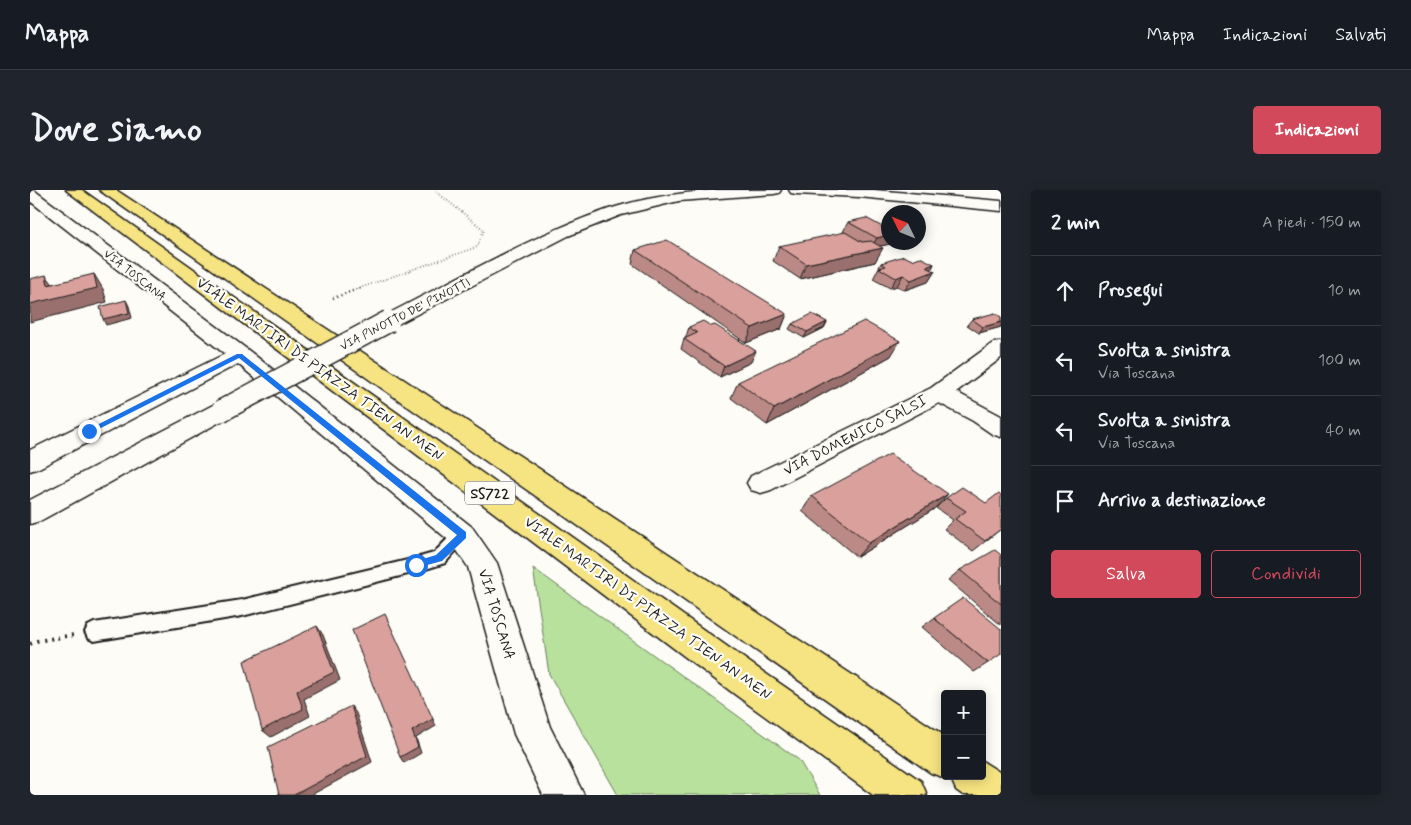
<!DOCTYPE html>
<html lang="it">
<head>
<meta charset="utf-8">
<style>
  body { margin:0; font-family:Mynerve,sans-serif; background:#20242c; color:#f1f3f6 }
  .controls { position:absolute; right:15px; bottom:15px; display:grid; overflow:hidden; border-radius:5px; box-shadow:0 2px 12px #0003 }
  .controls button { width:45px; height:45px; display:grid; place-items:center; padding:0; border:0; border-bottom:1px solid #363941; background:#171b24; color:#f1f3f6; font:25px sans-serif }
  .compass { position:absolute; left:851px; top:15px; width:45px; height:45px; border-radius:50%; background:#171b24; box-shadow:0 2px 12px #0003; rotate:313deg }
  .stop { position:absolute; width:15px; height:15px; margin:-11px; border:4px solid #1a73e8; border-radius:50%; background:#fff }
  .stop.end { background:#1a73e8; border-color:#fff; box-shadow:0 1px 5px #0008 }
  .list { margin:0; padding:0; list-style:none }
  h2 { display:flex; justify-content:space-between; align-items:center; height:65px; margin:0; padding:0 20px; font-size:21px }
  h2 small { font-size:16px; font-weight:400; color:#9ea1a6 }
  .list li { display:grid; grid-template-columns:32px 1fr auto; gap:15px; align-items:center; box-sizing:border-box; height:70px; padding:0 20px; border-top:1px solid #363941 }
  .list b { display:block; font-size:19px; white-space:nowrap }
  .list p { margin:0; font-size:16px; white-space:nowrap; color:#9ea1a6 }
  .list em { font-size:16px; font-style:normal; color:#9ea1a6 }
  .actions { display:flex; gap:10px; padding:15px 20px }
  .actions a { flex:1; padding:11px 0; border:1px solid #d1495b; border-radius:5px; text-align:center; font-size:18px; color:#d1495b }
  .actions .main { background:#d1495b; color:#fff }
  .icon { flex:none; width:28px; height:28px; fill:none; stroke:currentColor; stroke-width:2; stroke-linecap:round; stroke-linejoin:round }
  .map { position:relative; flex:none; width:971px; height:605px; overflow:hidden; border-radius:5px }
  header { display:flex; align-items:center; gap:30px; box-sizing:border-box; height:70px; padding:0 25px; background:#171b24; border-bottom:1px solid #363941 }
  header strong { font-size:24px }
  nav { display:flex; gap:28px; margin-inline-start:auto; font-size:18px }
  .intro { display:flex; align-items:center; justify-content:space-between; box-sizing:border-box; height:120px; padding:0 30px }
  h1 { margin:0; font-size:35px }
  .button { padding:12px 22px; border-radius:5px; background:#d1495b; color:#fff; font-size:18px; font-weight:700 }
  main { display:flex; gap:30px; padding:0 30px }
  aside { flex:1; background:#171b24; border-radius:5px; box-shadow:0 2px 12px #0003 }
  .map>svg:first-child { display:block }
  .green { fill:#b8e19d; stroke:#6a7e5c }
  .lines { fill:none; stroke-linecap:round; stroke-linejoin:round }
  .service-casing { stroke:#1c1c1c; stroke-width:4 }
  .minor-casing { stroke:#1c1c1c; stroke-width:3 }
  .trunk-casing { stroke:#1c1c1c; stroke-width:3 }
  .path-far2 { stroke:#1c1c1c; stroke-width:2; stroke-dasharray:0.5 2.5; stroke-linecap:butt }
  .path-far1 { stroke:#1c1c1c; stroke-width:2.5; stroke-dasharray:1 3; stroke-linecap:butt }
  .path { stroke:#1c1c1c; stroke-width:4; stroke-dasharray:2 5; stroke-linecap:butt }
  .service { fill:#fdfcf7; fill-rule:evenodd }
  .minor { fill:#fdfcf7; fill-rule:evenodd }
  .trunk { fill:#f6e381; fill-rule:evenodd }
  .minor-bridge-casing { stroke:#1c1c1c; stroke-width:24; stroke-linecap:butt }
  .minor-bridge { stroke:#fdfcf7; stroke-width:21 }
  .wall { fill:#bb8a86; stroke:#1c1c1c }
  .shaded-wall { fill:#99706d; stroke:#1c1c1c }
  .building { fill:#daa09c; stroke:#1c1c1c }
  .route { fill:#1a73e8 }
  .labels { text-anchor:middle; stroke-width:4.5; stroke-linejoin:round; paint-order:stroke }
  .far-street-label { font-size:12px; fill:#1c1c1c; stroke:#fdfcf7 }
  .shield { fill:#fdfcf7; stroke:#605f5e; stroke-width:1 }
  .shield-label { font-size:14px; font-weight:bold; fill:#1c1c1c }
  .street-label { font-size:15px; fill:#1c1c1c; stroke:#fdfcf7 }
</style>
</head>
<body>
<header>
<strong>Mappa</strong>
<nav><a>Mappa</a><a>Indicazioni</a><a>Salvati</a></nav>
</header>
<div class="intro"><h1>Dove siamo</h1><a class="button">Indicazioni</a></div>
<main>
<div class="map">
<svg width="971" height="605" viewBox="0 0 971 605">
  <rect width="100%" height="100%" fill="#fdfcf7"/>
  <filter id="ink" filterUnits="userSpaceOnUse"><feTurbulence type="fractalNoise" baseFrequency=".02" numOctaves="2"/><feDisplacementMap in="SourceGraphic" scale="10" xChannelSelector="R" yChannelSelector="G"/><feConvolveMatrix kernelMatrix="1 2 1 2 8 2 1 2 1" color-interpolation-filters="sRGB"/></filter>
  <g filter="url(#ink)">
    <!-- green -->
    <path class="green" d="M503,378l266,192 21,35h-202l-69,-121z"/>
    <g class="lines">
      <defs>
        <path id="service" d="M432,338l6,2 2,5 -25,28 -29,9 -174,44 -148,25 -6,-3 -3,-6 3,-6 6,-3 148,-23 174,-42 18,-5 22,-23z"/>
        <g id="minor">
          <path d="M0,0l5,1 213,159 224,177 25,36 53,164 34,68h-41l-29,-61 -46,-167 -16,-24 -214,-179 -199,104 -9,3v-21l195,-96 -195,-153z"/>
          <path d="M684,0h67l-2,3 -5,1 -95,7 -58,14 -53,21 -172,89 -7,2 -7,-2 -3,-4 3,-4c73,-37 150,-82 227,-108 34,-11 70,-16 105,-19z"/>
          <path d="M759,0h85l127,11v10l-142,-14 -63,-3 -5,-1z"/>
          <path d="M971,152v16l-45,34 45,24v21l-9,-3 -19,-13 -34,-18 -168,87 -10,3 -10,-3 -4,-7 4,-7 180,-88 62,-45z"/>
          <path d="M191,213l8,2 4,6 -4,6 -189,104 -10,3v-24l183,-95z"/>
        </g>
        <g id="trunk">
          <path d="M36,0h16l677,479 162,112 6,14h-54l-140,-102z"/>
          <path d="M69,0h17l829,546v40h37v-15l19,12v22h-38l-7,-5 -6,-14 -5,2 -14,-5z"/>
        </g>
      </defs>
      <!-- service casing -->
      <use href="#service" class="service-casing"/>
      <!-- minor casing -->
      <use href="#minor" class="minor-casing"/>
      <!-- trunk casing -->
      <use href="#trunk" class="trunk-casing"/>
      <!-- path-far2 -->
      <path class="path-far2" d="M327,99l120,-42 7,-17 -50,-40"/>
      <!-- path-far1 -->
      <path class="path-far1" d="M303,108l28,-10"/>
      <!-- path -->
      <path class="path" d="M0,454l7,-3 37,-6"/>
      <!-- service -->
      <use href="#service" class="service"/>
      <!-- minor -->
      <use href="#minor" class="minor"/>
      <!-- trunk -->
      <use href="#trunk" class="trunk"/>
      <defs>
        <path id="minor-bridge" d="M191,221l168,-90"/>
      </defs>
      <!-- minor-bridge casing -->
      <use href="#minor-bridge" class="minor-bridge-casing"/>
      <!-- minor-bridge -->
      <use href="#minor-bridge" class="minor-bridge"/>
    </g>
    <!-- wall -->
    <g class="wall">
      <path d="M818,32l40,20h2v2l-10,2 -5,16 -75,17 -27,-18 6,-15 83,-4 -19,-10z"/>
      <path d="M605,60l152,64 -6,15 -35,14 -114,-79z"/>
      <path d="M882,70l22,4 -3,6 4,1 -7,11 -23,8 -8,-4 -7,2 -17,-9 8,-16z"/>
      <path d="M971,127v10l-22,6 -12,-8 5,-6z"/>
      <path d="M797,132l-3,6 -20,10 -15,-9 3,-5z"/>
      <path d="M659,137l62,35 -31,15 -39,-28 3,-10 2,-2z"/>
      <path d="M861,166l-124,69 -36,-27 7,-16z"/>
      <path d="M782,306l122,13 -77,48 -55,-46z"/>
      <path d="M916,308l55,31 -28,22 -29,-22 9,-9 -17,-12z"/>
      <path d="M971,365v70l-53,-45 12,-10z"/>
      <path d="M904,428l54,45 -14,9 -52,-45z"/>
    </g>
    <!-- shaded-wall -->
    <g class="shaded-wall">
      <path d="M858,45v7h2v2l-19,4 6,-10z"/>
      <path d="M853,58l-8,14 -75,17 6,-15z"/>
      <path d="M904,74l-5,10 6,-3 -7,11 -23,8 6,-10 15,-13z"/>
      <path d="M64,84l9,15 4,13 -77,20v-18l18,-19 -2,-10 11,15z"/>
      <path d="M873,85l-6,11 -7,2 6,-10z"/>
      <path d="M96,110l3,6 3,12 -26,7 -3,-6z"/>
      <path d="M757,124l-6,15 -35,14 6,-15z"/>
      <path d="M797,132l-3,6 -20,10 3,-6z"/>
      <path d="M971,132v5l-22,6 4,-6z"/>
      <path d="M870,151l-9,15 -124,69 7,-16z"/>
      <path d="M726,161l-5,11 -31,15 4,-11z"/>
      <path d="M918,304l-14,15 -77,48 12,-14z"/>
      <path d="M287,436l6,9 17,45 -36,19 6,17 -39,21 -9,-7 35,-39z"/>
      <path d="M321,516l5,7 16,49 -61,33h-17z"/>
      <path d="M403,529l3,7 -20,12 5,15 -17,10 -4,-6 12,-26z"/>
    </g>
    <!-- building -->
    <g class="building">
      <path d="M836,28l22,12v5l-11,3 -29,-16z"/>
      <path d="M815,42l17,10 9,-1 12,7 -77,16 -27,-18z"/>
      <path d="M637,50l120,74 -35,14 -117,-78z"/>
      <path d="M874,66l8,4 8,-3 14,7 -8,3 9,4 -24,9 -8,-5 -7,3 -17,-10 7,-2 -5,-3z"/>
      <path d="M64,84l3,14 -67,16v-25l16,-4 2,10z"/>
      <path d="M96,110l3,13 -26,6 -3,-12z"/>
      <path d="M965,123l6,4v5l-18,5 -11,-8z"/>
      <path d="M782,124l15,8 -20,10 -15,-8z"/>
      <path d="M673,131l8,5 4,-1 41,26 -32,15 -40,-27 13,-6 -8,-6z"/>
      <path d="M834,131l36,20 -126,68 -36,-27z"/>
      <path d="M860,264l58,40 -79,49 -57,-47z"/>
      <path d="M932,297l24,16 13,-10 2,2v34l-16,12 -30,-22 11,-8 -20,-13z"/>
      <path d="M965,360l6,5v49l-41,-34z"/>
      <path d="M933,408l38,31v25l-13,9 -54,-45z"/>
      <path d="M355,424l48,105 -21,12 6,16 -18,10 -48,-127z"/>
      <path d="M287,436l17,46 -37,19 6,18 -41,21 -18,-69z"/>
      <path d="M321,516l16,50 -73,39h-15l-11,-48z"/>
    </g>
  </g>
  <!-- route -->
  <path class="route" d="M207,164h5l224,178v6l-24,23 -26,7 -3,-1v-5l23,-7 21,-20 -218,-177 -148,75 -6,-2z"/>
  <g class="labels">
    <!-- far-street labels -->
    <g class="far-street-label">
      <text transform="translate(105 85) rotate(38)" y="4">VIA TOSCANA</text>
      <text transform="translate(375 124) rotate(-27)" y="4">VIA PINOTTO DE' PINOTTI</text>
    </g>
    <!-- shield labels -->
    <rect class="shield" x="435" y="291.5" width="50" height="23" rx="4"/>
    <g class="shield-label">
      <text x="460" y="308">SS722</text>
    </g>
    <!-- street labels -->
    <g class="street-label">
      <text transform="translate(290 179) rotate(36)" y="5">VIALE MARTIRI DI PIAZZA TIEN AN MEN</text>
      <text transform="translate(825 245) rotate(-27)" y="5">VIA DOMENICO SALSI</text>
      <text transform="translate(618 418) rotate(36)" y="5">VIALE MARTIRI DI PIAZZA TIEN AN MEN</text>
      <text transform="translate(467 424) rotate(73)" y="5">VIA TOSCANA</text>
    </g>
  </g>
</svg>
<div class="controls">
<button>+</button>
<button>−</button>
</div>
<svg class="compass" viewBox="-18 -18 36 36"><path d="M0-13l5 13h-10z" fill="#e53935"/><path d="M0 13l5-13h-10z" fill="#9ea1a6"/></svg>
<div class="stop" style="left:386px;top:375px"></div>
<div class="stop end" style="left:59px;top:241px"></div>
</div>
<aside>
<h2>2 min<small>A piedi · 150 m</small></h2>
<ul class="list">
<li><svg class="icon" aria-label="ahead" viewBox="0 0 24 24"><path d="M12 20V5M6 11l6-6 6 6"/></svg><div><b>Prosegui</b></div><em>10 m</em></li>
<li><svg class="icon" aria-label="left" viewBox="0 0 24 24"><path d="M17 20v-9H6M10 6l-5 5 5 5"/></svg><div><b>Svolta a sinistra</b><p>Via Toscana</p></div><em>100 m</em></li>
<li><svg class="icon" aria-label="left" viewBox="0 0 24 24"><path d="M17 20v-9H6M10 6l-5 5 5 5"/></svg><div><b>Svolta a sinistra</b><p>Via Toscana</p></div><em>40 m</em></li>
<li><svg class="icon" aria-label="arrive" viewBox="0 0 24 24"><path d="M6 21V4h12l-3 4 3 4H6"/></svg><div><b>Arrivo a destinazione</b></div></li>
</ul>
<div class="actions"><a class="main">Salva</a><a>Condividi</a></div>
</aside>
</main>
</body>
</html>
